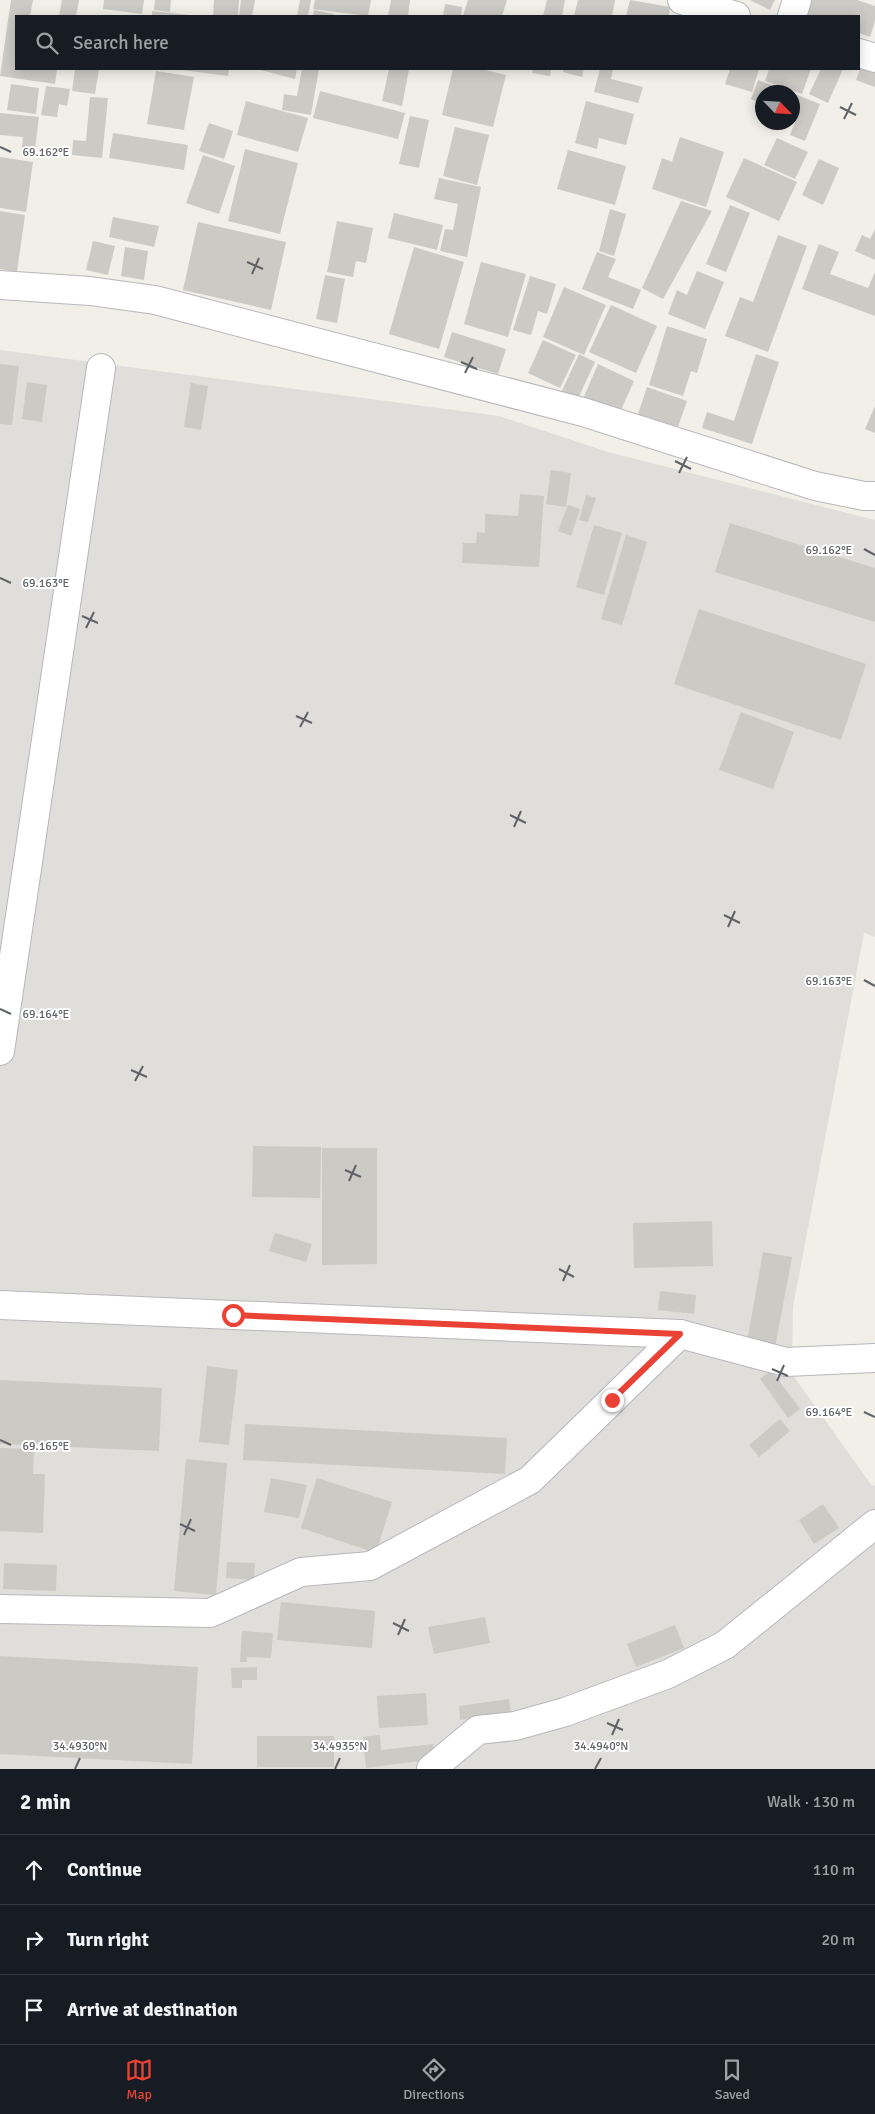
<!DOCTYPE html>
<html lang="en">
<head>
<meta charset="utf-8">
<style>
  body { margin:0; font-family:Signika,sans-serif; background:#20242c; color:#f1f3f6 }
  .compass { position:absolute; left:755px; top:85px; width:45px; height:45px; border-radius:50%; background:#171b24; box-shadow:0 2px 12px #0003; rotate:115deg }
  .stop { position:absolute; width:15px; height:15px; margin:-11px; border:4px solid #ea4335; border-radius:50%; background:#fff }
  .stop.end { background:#ea4335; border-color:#fff; box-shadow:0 1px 5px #0008 }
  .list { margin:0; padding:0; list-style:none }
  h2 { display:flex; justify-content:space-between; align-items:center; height:65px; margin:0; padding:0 20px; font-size:21px }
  h2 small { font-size:16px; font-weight:400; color:#9ea1a6 }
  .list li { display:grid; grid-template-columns:32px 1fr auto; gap:15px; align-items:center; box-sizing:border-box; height:70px; padding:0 20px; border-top:1px solid #363941 }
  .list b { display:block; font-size:19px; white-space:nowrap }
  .list em { font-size:16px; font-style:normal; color:#9ea1a6 }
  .icon { flex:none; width:28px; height:28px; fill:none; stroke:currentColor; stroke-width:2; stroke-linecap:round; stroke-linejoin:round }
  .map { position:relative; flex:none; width:875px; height:1769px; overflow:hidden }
  .search { position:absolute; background:#171b24; box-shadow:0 2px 12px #0003; left:15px; right:15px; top:15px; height:55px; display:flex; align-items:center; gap:12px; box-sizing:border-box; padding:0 18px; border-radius:0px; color:#9ea1a6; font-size:19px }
  .sheet { height:275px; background:#171b24 }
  nav { display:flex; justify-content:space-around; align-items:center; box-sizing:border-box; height:70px; border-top:1px solid #363941; background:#171b24; font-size:14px; color:#9ea1a6 }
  nav a { display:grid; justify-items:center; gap:2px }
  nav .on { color:#ea4335 }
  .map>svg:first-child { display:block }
  .industrial { fill:#e0deda }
  .building { fill:#cccac5 }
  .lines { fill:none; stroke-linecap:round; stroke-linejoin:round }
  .minor-casing { stroke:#b5b8bc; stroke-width:30 }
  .minor { stroke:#fff; stroke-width:28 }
  .route { stroke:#ea4335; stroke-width:6 }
  .ticks { fill:none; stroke:#5f6368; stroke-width:2 }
  .ticks-label { font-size:12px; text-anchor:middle; fill:#5f6368; stroke:#fff; stroke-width:4; stroke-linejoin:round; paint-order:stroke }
</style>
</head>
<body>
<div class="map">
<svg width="875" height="1769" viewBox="0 0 875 1769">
  <rect width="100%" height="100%" fill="#f1efe8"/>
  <!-- industrial -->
  <path class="industrial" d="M0,350l499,66 109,36 267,68v417l-11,-4 -71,374 -1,67 80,112 3,-1v284h-875z"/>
  <!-- building -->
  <g class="building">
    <path d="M11,0h22l-3,16h-14v53h41l-2,15 -55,-8z"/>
    <path d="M62,0h17l-3,16h-17z"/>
    <path d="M104,0h40l-2,14 -39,-5z"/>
    <path d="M155,0h16l-1,12 -16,-2z"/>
    <path d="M214,0h25l-1,16h-25z"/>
    <path d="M241,0h14l-3,16h-13z"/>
    <path d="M300,0h11l-3,16h-11z"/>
    <path d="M315,0h56l-3,16 -55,-7z"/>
    <path d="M391,0h19l-2,16h-20z"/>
    <path d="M468,0h39l-5,16h-39z"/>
    <path d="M547,0h18l-3,16h-19z"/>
    <path d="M578,0h37l-3,16h-38z"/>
    <path d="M630,0l40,7 -1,9h-43z"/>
    <path d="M750,0h25l-5,10z"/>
    <path d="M807,0h50l18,6v15l-5,16 -11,-4v-17h-50l-6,-2z"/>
    <path d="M445,4l17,3 -1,9h-18z"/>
    <path d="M314,10l20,4 -1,2h-20z"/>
    <path d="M152,11l37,4 -1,1h-36z"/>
    <path d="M863,61l12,5v21l-19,-7z"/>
    <path d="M75,69h24l-4,25 -23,-3z"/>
    <path d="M174,69h55l-1,7z"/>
    <path d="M257,69h40l-2,10z"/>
    <path d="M302,69h17l-8,46 -29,-5 2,-16 13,2z"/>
    <path d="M389,69h20l-7,37 -20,-5z"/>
    <path d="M453,69h29l24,6 -13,52 -51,-12z"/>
    <path d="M533,69h18l-1,7 -18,-3z"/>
    <path d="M563,69h21l-2,8 -19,-5z"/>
    <path d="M600,69h13l-2,10 32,8 -5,16 -44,-11z"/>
    <path d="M730,69h29l-7,23 -27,-8z"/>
    <path d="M769,69h42l-9,25 -37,-13z"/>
    <path d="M821,69h22l-15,34 -19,-9z"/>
    <path d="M156,71l38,6 -10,53 -37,-6z"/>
    <path d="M758,80l33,12h-29v12l-11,-5z"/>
    <path d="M11,84l28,4 -3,26 -29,-4z"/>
    <path d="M46,86l24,3 -3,17 -8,-2 -2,13 -16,-2z"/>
    <path d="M320,91l85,22 -7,26 -85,-21z"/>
    <path d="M792,93l28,11 -15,37 -15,-6 7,-18 -5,-1z"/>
    <path d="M90,97l18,1 -6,60 -30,-3 1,-15 13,1z"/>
    <path d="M246,101l62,17 -10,34 -61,-17z"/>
    <path d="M586,101l48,13 -8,31 -27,-7 -2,11 -22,-6z"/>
    <path d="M0,113l39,4 -5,40 -13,-2 2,-18 -23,-2z"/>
    <path d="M410,116l19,4 -10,48 -20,-4z"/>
    <path d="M209,123l24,8 -9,28 -25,-8z"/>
    <path d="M455,127l34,8 -12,50 -34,-9z"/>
    <path d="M113,133l75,12 -4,25 -75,-12z"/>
    <path d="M680,137l44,15 -18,55 -54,-18 10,-31 10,4z"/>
    <path d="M777,138l31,14 -13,27 -31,-14z"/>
    <path d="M245,149l53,14 -18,71 -52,-13z"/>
    <path d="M568,150l58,16 -11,39 -58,-16z"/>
    <path d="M203,155l32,11 -16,48 -33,-11z"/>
    <path d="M0,157l33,5 -7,50 -26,-4z"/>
    <path d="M744,158l53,24 -18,39 -53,-24z"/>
    <path d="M819,159l20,9 -16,37 -21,-10z"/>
    <path d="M439,178l42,9 -14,70 -27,-6 5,-22 8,1 5,-26 -24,-5z"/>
    <path d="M681,201l31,10 -49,88 -21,-11z"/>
    <path d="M730,205l20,8 -24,59 -20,-8z"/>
    <path d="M610,209l16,5 -12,42 -15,-5z"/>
    <path d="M0,211l25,4 -8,57 -17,-3z"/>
    <path d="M394,213l49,12 -6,25 -49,-12z"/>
    <path d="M113,217l46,9 -5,21 -45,-10z"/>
    <path d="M337,221l36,7 -7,35 -10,-2 -3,16 -26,-5z"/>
    <path d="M198,222l88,20 -15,68 -88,-20z"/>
    <path d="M875,229v31l-20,-9 7,-16 8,4z"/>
    <path d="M778,235l29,11 -39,106 -43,-16 15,-39 13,5z"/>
    <path d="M93,241l22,5 -7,29 -22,-5z"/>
    <path d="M819,244l20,8 -9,22 38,14 7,-16v44l-73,-27z"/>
    <path d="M125,247l23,4 -4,29 -23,-4z"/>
    <path d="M414,247l50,15 -25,87 -50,-15z"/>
    <path d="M597,252l19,7 -8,18 33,13 -8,19 -51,-20z"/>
    <path d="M481,262l45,12 -18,63 -44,-13z"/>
    <path d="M697,271l27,11 -19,47 -37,-15 9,-24 10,5z"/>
    <path d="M325,275l20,4 -8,44 -21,-4z"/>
    <path d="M530,276l26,8 -9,30 -9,-3 -7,24 -18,-5z"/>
    <path d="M564,287l42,18 -22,50 -41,-18z"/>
    <path d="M611,305l46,21 -21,47 -47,-21z"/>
    <path d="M667,326l40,13 -10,34 -6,-2 -8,25 -34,-11z"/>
    <path d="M452,332l54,17 -8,25 -54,-17z"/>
    <path d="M543,340l33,15 -16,33 -32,-15z"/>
    <path d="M579,354l16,8 -19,41 -16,-8z"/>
    <path d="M756,354l23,8 -27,82 -50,-16 5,-16 27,9z"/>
    <path d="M0,364l19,2 -7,59 -12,-1z"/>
    <path d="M598,364l36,17 -16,36 -36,-16z"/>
    <path d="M27,382l20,3 -5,37 -20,-3z"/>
    <path d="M191,383l17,3 -7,44 -17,-3z"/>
    <path d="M647,387l40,14 -9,26 -40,-13z"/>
    <path d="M875,406v27l-10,-4z"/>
    <path d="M551,470l20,3 -5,34 -20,-3z"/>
    <path d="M520,494l24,2 -5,71 -77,-4 1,-20h13l1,-11 8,1v-19l33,2z"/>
    <path d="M586,495l10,3 -8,24 -9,-2z"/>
    <path d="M568,505l12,4 -9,27 -13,-5z"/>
    <path d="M730,523l145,45v54l-160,-50z"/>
    <path d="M594,525l28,8 -18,62 -28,-8z"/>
    <path d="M626,535l21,7 -25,83 -21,-6z"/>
    <path d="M699,609l167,55 -25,76 -167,-56z"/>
    <path d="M741,712l53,20 -21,57 -54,-19z"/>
    <path d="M253,1146l68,1 -1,51 -68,-1z"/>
    <path d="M322,1148h55v116l-55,1z"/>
    <path d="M712,1221l1,45 -79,2 -1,-45z"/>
    <path d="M275,1233l37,11 -6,18 -37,-11z"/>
    <path d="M763,1252l29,5 -17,90 -28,-5z"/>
    <path d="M660,1291l36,4 -2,19 -36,-4z"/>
    <path d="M207,1366l31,4 -9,75 -30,-3z"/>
    <path d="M771,1370l29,39 -12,9 -28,-39z"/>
    <path d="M0,1380l162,8 -3,63 -159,-7z"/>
    <path d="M780,1419l10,12 -31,26 -10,-12z"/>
    <path d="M245,1424l262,14 -2,36 -262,-14z"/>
    <path d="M0,1448l34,1 -1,25h12l-2,59 -43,-2z"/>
    <path d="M186,1459l41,4 -11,132 -42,-4z"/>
    <path d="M271,1478l36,7 -8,33 -35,-6z"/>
    <path d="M317,1478l75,24 -16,51 -75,-25z"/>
    <path d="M823,1504l16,24 -25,16 -15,-24z"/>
    <path d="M227,1562l28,1 -1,17 -28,-2z"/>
    <path d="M4,1563l53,2 -1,26 -53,-2z"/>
    <path d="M281,1602l94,9 -3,37 -95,-8z"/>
    <path d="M485,1617l5,26 -56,11 -6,-27z"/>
    <path d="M675,1625l9,23 -48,19 -9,-23z"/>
    <path d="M242,1631l31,2 -2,25 -24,-1v5h-7z"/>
    <path d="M0,1656l198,11 -6,97 -192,-10z"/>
    <path d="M257,1667v13h-15v8h-10l-1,-20z"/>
    <path d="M426,1693l2,32 -49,3 -2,-32z"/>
    <path d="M509,1699l2,14 -51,7 -1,-14z"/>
    <path d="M380,1735l1,15 52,-6 2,15 -69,9 -3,-31z"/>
    <rect x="257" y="1736" width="77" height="31"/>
  </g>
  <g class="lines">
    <defs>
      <g id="minor">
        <path d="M682,0l54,16"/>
        <path d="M792,16l5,-16"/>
        <path d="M859,53l16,5"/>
        <path d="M0,285l90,6 65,9 428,112 232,74 49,10h11"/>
        <path d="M0,1051l101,-683"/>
        <path d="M0,1305l680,29 106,28 89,-4"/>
        <path d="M0,1609l210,4 91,-41 69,-6 160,-86 150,-146"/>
        <path d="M431,1769l47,-39 37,-4 50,-14 103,-38 57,-29 150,-121"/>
      </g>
    </defs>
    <!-- minor casing -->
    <use href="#minor" class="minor-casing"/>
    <!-- minor -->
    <use href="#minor" class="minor"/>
  </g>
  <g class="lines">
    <!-- route -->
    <path class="route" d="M233,1315l447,19 -68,66"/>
  </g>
  <!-- ticks -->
  <path class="ticks" d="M840,107l16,8M844,119l8,-16M0,147l11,5M247,262l16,7M252,274l7,-16M461,362l16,7M465,373l8,-16M675,461l16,8M679,473l8,-16M864,549l11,6M0,578l11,5M82,616l16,7M86,628l8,-16M296,716l16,7M300,727l8,-15M510,815l16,8M514,827l7,-16M724,915l16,8M728,927l7,-16M864,980l11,6M0,1009l11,5M131,1070l16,7M135,1081l8,-15M345,1170l16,7M349,1181l7,-16M559,1269l15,8M563,1281l7,-16M772,1369l16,7M777,1381l7,-16M864,1412l11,5M0,1440l11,5M180,1524l15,7M184,1535l7,-16M393,1623l16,8M398,1635l7,-16M607,1723l16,7M612,1735l7,-16M75,1769l5,-11M335,1769l5,-11M595,1769l6,-11"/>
  <g class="ticks-label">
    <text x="46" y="156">69.162°E</text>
    <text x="829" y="554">69.162°E</text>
    <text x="46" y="587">69.163°E</text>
    <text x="829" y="985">69.163°E</text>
    <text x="46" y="1018">69.164°E</text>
    <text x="829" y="1416">69.164°E</text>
    <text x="46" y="1450">69.165°E</text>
    <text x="80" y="1750">34.4930°N</text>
    <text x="340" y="1750">34.4935°N</text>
    <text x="601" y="1750">34.4940°N</text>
  </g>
</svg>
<svg class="compass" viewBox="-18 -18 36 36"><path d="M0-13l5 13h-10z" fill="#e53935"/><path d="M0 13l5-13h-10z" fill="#9ea1a6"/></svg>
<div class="stop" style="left:233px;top:1315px"></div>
<div class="stop end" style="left:612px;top:1400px"></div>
<div class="search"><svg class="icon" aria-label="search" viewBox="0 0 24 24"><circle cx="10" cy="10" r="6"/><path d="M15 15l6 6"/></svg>Search here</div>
</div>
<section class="sheet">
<h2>2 min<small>Walk · 130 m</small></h2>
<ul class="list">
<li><svg class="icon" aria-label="ahead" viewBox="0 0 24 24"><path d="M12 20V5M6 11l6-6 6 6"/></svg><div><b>Continue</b></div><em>110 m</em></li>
<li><svg class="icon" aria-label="right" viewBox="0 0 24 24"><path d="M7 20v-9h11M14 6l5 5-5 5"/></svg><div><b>Turn right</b></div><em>20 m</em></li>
<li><svg class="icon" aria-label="arrive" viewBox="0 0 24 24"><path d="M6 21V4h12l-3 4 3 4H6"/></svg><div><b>Arrive at destination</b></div></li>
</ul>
</section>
<nav>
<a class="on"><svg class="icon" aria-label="map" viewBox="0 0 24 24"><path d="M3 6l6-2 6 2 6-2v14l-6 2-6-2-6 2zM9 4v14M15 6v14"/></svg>Map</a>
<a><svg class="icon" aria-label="directions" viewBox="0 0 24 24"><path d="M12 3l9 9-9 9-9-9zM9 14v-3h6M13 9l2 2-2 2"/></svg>Directions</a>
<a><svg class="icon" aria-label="saved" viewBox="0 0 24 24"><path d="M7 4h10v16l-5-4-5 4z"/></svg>Saved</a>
</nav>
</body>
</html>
